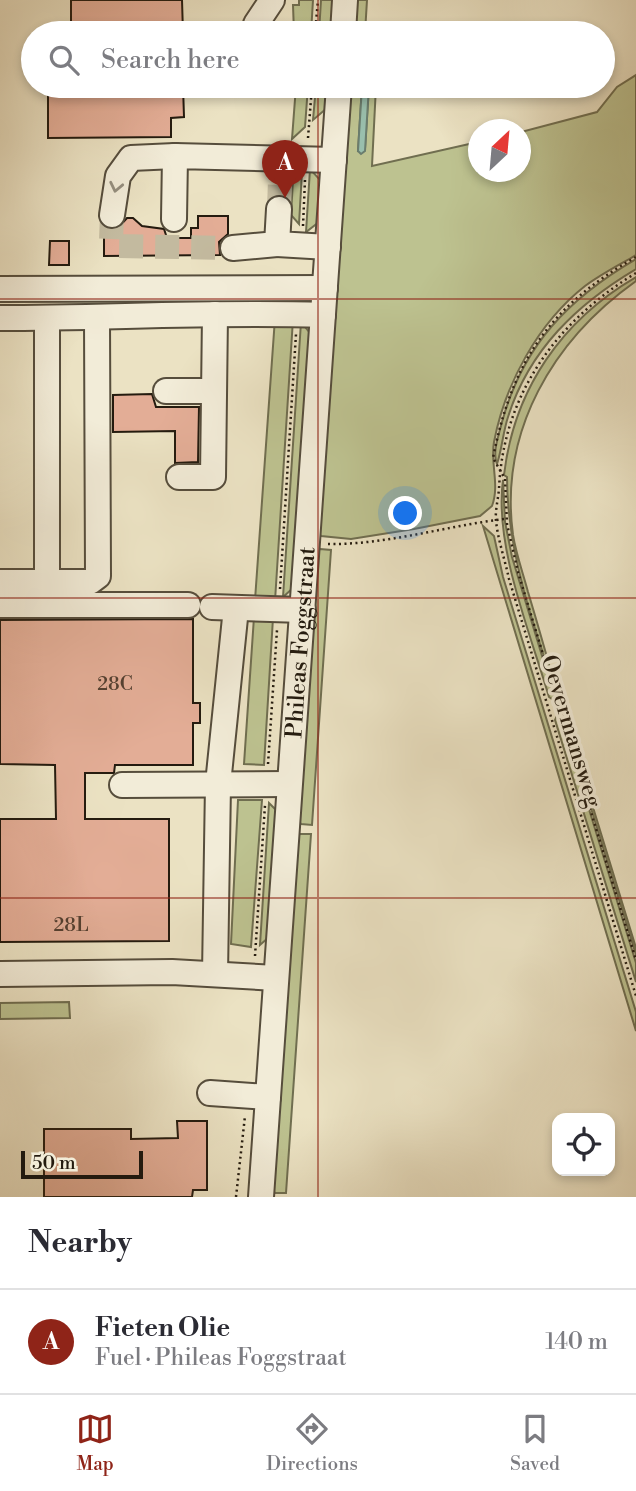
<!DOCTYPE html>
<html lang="en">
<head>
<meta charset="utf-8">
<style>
  body { margin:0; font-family:"Libre Bodoni",serif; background:#f2f2f3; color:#2b2b33 }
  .controls { position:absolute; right:21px; bottom:21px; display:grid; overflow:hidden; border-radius:14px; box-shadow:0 4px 10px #0003 }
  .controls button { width:63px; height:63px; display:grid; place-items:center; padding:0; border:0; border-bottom:2px solid #e1e1e2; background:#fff; color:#2b2b33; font:35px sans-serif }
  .compass { position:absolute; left:468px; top:119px; width:63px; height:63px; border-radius:50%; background:#fff; box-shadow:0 4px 10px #0003; rotate:26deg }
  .scale { position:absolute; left:21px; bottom:18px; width:122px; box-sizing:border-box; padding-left:7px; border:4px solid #241b0f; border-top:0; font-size:19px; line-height:24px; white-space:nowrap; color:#241b0f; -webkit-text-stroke:5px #f2ecd8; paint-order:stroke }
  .you { position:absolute; left:406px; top:514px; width:24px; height:24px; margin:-18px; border:5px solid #fff; border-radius:50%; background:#1a73e8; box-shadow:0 0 0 10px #1a73e833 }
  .badge { display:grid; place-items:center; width:46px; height:46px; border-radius:50%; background:#8f2418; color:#fff; font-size:23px; font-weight:700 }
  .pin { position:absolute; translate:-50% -58px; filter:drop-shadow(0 2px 4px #0008) }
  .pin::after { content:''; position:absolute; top:37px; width:24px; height:21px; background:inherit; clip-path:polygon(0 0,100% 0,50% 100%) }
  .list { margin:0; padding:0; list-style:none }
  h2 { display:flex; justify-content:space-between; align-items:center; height:91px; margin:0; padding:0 28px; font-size:30px }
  h2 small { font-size:23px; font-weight:400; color:#7c7c81 }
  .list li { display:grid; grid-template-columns:46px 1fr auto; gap:21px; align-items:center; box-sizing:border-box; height:105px; padding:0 28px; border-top:2px solid #e1e1e2 }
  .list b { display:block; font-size:26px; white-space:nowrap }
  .list p { margin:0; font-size:23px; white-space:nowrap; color:#7c7c81 }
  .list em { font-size:23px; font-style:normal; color:#7c7c81 }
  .icon { flex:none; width:38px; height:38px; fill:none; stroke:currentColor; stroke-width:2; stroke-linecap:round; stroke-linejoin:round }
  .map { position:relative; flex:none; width:636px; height:1197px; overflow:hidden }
  .search { position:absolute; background:#fff; box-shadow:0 4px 10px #0003; left:21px; right:21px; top:21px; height:77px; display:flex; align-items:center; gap:18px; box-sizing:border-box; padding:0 24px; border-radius:38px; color:#7c7c81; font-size:26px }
  .sheet { height:196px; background:#fff }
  nav { display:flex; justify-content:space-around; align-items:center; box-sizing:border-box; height:98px; border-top:2px solid #e1e1e2; background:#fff; font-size:19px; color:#7c7c81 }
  nav a { display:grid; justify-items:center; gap:4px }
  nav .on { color:#8f2418 }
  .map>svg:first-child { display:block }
  .green { fill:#bdc290; stroke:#706e50; stroke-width:2 }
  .water { fill:#99bfad; stroke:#6a7d6e; stroke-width:2 }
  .building { fill:#e3ad96; stroke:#241b0f; stroke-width:2 }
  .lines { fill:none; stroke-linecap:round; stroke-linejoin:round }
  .minor-tunnel { stroke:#c3ba9f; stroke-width:24; stroke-dasharray:24 12; stroke-linecap:butt }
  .minor-casing { stroke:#564d3c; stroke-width:28 }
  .path { stroke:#241b0f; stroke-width:2.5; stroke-dasharray:2 3.5; stroke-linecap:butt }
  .minor { stroke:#f2ecd8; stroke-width:24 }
  .oneway { stroke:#958e7e }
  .grid { fill:none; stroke:#8f2418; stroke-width:2; stroke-opacity:0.55 }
  .labels { text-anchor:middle; stroke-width:7; stroke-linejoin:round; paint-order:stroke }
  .number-label { font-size:19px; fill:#544031 }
  .street-label { font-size:23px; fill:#241b0f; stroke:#f2ecd8 }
</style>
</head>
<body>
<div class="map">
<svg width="636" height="1197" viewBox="0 0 636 1197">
  <rect width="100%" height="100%" fill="#ebe2c3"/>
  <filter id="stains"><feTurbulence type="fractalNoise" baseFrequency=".00286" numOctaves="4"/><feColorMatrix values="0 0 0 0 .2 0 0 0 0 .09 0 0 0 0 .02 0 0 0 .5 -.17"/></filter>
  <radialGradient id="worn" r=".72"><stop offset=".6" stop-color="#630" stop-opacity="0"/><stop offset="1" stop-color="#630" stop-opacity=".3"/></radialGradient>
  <!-- green -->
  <g class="green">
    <path d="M299,0h14l-2,33h-17l-1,-28h6z"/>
    <path d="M321,0h13l-2,29 -5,4h-8z"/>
    <path d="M353,0h14l-2,33h-14z"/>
    <path d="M636,75v180c-17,10 -35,19 -51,31 -47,37 -80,98 -91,156 -4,21 6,43 -2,64l-12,10 -66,13 -63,10 -30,-3 -5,-6 31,-444h15l-4,65 7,-2 4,-63h7l-4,80 106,-24v30h42l1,-40 76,-20 20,-25z"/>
    <path d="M296,86h12l-3,41 -13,12z"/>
    <path d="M316,86h12l-1,22 -14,12z"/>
    <path d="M310,169l12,13 -3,40 -13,10z"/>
    <path d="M302,172l-3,52 -8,-9 2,-35z"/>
    <path d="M636,259v10c-59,35 -107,81 -128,148 -5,15 -6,32 -11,47 -5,-12 2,-29 5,-42 21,-77 67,-124 134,-163z"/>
    <path d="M636,277v4c-83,59 -137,150 -123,254 3,19 10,38 15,57 11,36 21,72 31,108 -25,-71 -52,-148 -52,-223l-3,-2c10,-86 58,-155 132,-198z"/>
    <path d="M275,318l18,1 -18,282 -20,-1z"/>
    <path d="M301,322l10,12 -18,254 -10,9z"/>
    <path d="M503,480l2,42 7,35 44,145 -7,-5c-19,-65 -55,-151 -46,-217z"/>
    <path d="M483,526l11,10 9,41 133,435v19z"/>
    <path d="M320,549l11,1 -19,275 -11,-1 -5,-6 19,-265z"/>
    <path d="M254,617l19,1 -9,147 -20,-1z"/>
    <path d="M562,706l74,242v7l-69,-225z"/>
    <path d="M559,711l77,252v19l-81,-262z"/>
    <path d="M238,800h24l-11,147 -20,-3z"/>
    <path d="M269,803l9,9 -9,125 -9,8z"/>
    <path d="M300,834h11l-25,359h-11l-5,-6 24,-348z"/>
    <path d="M69,1002l1,16 -70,1v-16z"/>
  </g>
  <!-- water -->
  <path class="water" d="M362,86h7l-4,65 -4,3 -3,-3z"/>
  <!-- building -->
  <g class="building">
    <path d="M71,0h111l1,33h-112z"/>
    <path d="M72,86h111l1,31 -13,1v19l-123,1v-48h24z"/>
    <path d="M198,216h30v18l-9,8 1,13 -116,1v-29l13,2 10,-11h6l9,8 22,3 3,9h24v-10h7z"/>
    <path d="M50,241h19v24h-20z"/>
    <path d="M152,394l4,13h43l-1,55 -23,1v-32l-62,1v-37z"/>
    <path d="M193,619v84h7v20h-7v42h-78l-1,8h-29v46h84v122l-169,1v-123h56l-1,-54 -55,-1v-144z"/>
    <path d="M177,1121h30v69h-14l-1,7h-148v-68h87v10l47,-1z"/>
  </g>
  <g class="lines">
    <!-- minor-tunnel -->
    <g class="minor-tunnel">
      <path d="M279,209l1,-29"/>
      <path d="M112,215l-1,26 6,5 116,2"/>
    </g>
    <defs>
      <g id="minor">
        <path d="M257,33l-1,-9 16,-24"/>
        <path d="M343,33l2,-33"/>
        <path d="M279,209l-2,35 51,3"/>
        <path d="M112,215l6,-39 13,-18 44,-2"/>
        <path d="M174,219l1,-63 159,4"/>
        <path d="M233,248l44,-4"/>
        <path d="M0,289l325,-1"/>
        <path d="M0,318c108,0 215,-7 323,-3"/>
        <path d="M47,318v264"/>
        <path d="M166,391h48"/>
        <path d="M179,477h34l2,-163"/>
        <path d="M0,582h90l8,-6 -1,-257"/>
        <path d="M0,605h188"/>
        <path d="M212,607l91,3"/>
        <path d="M122,785l167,-1"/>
        <path d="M0,974l172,-2 104,6"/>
        <path d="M215,974l3,-190 18,-176"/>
        <path d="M210,1093l58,4"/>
        <path id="s1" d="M261,1197l78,-1111"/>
      </g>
    </defs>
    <!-- minor casing -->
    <use href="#minor" class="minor-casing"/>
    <!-- path -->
    <g class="path">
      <path d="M315,33l3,-33"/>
      <path d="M308,138l4,-52"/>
      <path d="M303,226l2,-46"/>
      <path d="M636,257c-86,49 -124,104 -143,201l12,21 2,45 11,48 118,388"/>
      <path d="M636,273c-79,48 -133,121 -137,216 -1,11 -4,22 -3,32 2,19 9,39 13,58l127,417"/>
      <path d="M328,544c58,1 118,-18 176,-25"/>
      <path d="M280,589l16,-255"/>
      <path d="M268,764l9,-134"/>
      <path d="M255,956l10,-151"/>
      <path d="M236,1197l9,-81"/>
    </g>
    <!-- minor -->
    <use href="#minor" class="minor"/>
  </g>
  <!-- one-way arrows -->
  <defs><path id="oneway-chevron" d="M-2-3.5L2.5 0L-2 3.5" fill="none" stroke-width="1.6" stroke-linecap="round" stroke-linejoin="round" transform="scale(1.75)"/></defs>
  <use class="oneway" href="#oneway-chevron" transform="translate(116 187) rotate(102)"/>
  <!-- grid -->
  <path class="grid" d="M318,0v33M318,86v1111M0,299h636M0,598h636M0,898h636"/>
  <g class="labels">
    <!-- number labels -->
    <g class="number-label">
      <text x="115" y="690">28C</text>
      <text x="71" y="931">28L</text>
    </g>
    <!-- street labels -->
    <g class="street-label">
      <text dy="8" stroke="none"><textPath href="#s1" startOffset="556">Phileas Foggstraat</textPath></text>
      <text transform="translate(572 731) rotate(73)" y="8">Oevermansweg</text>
    </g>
  </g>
  <rect width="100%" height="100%" filter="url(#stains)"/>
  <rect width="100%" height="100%" fill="url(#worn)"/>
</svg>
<div class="controls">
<button><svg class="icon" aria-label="locate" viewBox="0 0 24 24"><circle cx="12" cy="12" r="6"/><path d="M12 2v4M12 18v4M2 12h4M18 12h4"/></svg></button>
</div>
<svg class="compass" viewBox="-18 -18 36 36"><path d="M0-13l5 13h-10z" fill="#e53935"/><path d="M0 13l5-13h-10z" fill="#7c7c81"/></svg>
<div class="scale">50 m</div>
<div class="you"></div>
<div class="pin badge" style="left:285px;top:198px">A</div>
<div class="search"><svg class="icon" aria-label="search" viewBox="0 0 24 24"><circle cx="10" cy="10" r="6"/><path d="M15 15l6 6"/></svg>Search here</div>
</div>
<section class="sheet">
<h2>Nearby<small></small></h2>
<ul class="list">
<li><span class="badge">A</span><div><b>Fieten Olie</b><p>Fuel · Phileas Foggstraat</p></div><em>140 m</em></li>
</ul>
</section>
<nav>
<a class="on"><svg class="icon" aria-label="map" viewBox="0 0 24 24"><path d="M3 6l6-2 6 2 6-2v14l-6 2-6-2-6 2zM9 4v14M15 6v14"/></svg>Map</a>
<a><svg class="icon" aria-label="directions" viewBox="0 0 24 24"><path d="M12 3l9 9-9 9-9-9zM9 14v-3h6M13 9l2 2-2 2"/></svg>Directions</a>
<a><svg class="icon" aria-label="saved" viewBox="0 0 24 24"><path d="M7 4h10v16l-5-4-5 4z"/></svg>Saved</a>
</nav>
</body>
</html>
